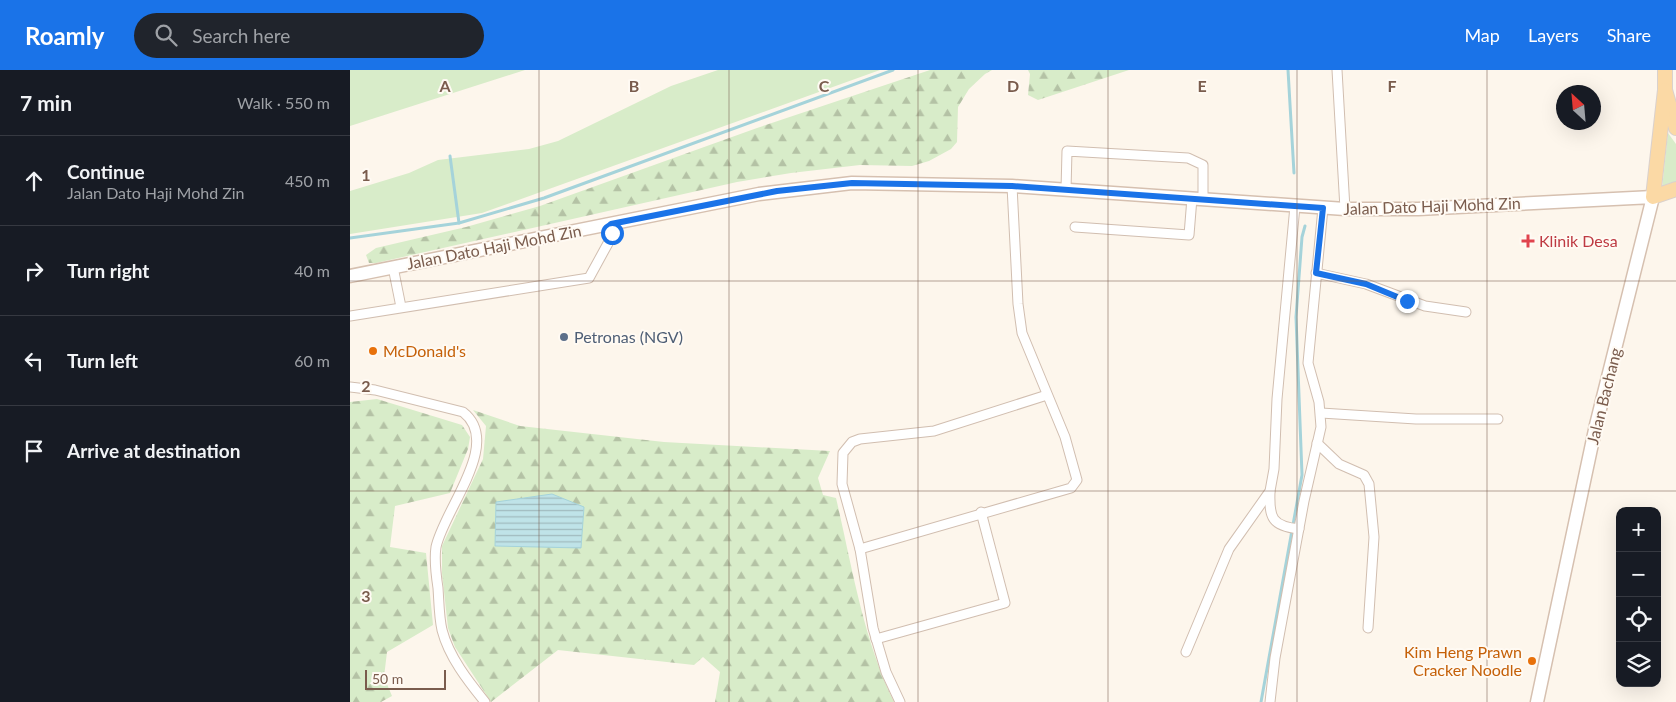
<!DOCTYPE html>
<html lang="en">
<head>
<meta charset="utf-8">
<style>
  body { margin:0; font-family:Lato,sans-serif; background:#20242c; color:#f1f3f6 }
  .controls { position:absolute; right:15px; bottom:15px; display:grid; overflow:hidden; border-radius:10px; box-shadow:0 5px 20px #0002 }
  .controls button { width:45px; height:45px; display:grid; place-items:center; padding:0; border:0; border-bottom:1px solid #363941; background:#171b24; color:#f1f3f6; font:25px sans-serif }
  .compass { position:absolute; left:1206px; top:15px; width:45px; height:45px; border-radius:50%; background:#171b24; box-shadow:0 5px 20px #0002; rotate:334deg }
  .scale { position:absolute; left:15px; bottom:12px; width:81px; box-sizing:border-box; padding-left:5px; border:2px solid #7a5c4d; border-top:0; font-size:14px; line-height:18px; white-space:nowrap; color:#7a5c4d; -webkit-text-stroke:4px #fffaf3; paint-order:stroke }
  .stop { position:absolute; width:15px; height:15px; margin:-11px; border:4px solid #1a73e8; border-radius:50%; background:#fff }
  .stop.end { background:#1a73e8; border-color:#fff; box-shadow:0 1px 5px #0008 }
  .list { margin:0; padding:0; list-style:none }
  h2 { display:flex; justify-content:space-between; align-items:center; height:65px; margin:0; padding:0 20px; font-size:21px }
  h2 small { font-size:16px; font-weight:400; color:#9ea1a6 }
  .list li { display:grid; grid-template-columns:32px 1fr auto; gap:15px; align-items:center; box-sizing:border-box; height:90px; padding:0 20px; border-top:1px solid #363941 }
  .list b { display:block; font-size:19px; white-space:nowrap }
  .list p { margin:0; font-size:16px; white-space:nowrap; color:#9ea1a6 }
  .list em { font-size:16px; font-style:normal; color:#9ea1a6 }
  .icon { flex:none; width:28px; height:28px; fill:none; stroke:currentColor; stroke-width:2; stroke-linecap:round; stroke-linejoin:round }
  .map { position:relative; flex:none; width:1326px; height:632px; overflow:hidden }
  header { display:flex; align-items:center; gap:30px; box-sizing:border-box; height:70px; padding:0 25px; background:#1a73e8; color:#fff }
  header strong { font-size:24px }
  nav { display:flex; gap:28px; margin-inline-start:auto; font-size:18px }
  .search { width:350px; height:45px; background:#20242c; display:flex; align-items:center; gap:12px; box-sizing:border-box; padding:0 18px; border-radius:28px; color:#9ea1a6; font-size:19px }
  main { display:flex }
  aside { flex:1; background:#171b24 }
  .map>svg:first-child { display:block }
  .grass { fill:#d8ecc9 }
  .forest { fill:url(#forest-firs) }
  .water { fill:url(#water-rules); stroke:#a5d3da }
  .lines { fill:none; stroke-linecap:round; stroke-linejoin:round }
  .stream { stroke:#a5d3da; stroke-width:3 }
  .street-casing { stroke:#d1beb0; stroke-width:11 }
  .secondary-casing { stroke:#d6c0b0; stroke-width:15 }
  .primary-casing { stroke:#dad1cd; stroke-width:16 }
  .street { stroke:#fff; stroke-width:9 }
  .secondary { stroke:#fff; stroke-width:12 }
  .primary { stroke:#fbd9a5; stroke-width:14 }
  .route { stroke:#1a73e8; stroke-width:6 }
  .grid { fill:none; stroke:#7a5c4d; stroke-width:1; stroke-opacity:0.55 }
  .health-dot { fill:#e0444e; stroke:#fffaf3; stroke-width:2 }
  .service-dot { fill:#5c6f8a; stroke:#fffaf3; stroke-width:2 }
  .food-dot { fill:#e8710a; stroke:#fffaf3; stroke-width:2 }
  .labels { text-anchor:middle; stroke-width:4; stroke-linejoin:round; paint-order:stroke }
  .street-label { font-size:16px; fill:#7a5c4d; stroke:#fffaf3 }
  .health-label { font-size:16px; fill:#be3a42; stroke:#fffaf3; text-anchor:start }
  .service-label { font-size:16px; fill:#4e5e75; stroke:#fffaf3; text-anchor:start }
  .food-label { font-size:16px; fill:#c56008; stroke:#fffaf3; text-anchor:start }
  .grid-label { font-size:16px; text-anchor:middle; font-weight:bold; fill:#7a5c4d; stroke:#fffaf3; stroke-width:4; stroke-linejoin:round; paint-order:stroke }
</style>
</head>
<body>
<header>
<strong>Roamly</strong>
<div class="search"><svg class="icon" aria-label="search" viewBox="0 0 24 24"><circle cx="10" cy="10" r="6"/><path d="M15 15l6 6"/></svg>Search here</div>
<nav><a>Map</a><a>Layers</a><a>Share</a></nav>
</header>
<main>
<aside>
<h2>7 min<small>Walk · 550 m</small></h2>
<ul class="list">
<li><svg class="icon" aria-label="ahead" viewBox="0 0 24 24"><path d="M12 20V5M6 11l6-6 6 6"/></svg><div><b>Continue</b><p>Jalan Dato Haji Mohd Zin</p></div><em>450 m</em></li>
<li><svg class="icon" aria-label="right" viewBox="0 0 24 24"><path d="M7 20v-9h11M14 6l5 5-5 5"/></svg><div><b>Turn right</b></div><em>40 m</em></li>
<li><svg class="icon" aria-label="left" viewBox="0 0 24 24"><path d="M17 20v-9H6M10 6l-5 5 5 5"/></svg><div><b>Turn left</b></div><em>60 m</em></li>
<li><svg class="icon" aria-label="arrive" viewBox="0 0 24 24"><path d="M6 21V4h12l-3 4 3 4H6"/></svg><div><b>Arrive at destination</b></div></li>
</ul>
</aside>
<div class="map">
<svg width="1326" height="632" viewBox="0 0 1326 632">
  <defs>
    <pattern id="forest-firs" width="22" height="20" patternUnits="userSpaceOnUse" patternTransform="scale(1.25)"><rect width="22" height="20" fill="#d8ecc9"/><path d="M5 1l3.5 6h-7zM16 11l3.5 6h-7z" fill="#b4c2a5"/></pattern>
    <pattern id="water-rules" width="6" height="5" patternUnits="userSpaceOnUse" patternTransform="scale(1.25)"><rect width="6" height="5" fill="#bfe3e8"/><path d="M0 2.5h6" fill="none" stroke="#a0bbbe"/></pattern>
  </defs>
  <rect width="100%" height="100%" fill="#fdf6ec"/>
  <!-- grass -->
  <g class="grass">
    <path d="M0,0h175l-175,56z"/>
    <path d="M368,0h162l-398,143 -132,21v-43l59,-18 29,-13 91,-11 29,-8 113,-55z"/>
    <path d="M1318,63l8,11v40l-14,5z"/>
  </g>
  <!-- forest -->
  <g class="forest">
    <path d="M580,0h62l-7,4 -16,15 -11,18 -1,35 -6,7 -22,12 -17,5 -52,-1 -69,8 -54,9 -361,81h-7l-3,-8 10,-7 90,-21 74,-21 217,-78z"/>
    <path d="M678,0h101l-91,30 -10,-5 2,-21z"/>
    <path d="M27,329l85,26 8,12 -2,12 -18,44 -55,13 -5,41 36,6 7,72 -46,27 -3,25 8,19 -11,6h-31v-300z"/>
    <path d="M123,340l47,16 144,16 166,9 -12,27 5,17 13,3c16,68 27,141 58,204h-179l5,-30 -17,-15 -9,8 -136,-15 -67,52 -36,-55 -7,-19 -6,-55v-27l41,-87 3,-33z"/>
  </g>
  <!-- water -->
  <path class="water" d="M202,424l32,13 -3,41 -86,-2 1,-44z"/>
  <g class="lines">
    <!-- stream -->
    <g class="stream">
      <path d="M938,0l6,103"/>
      <path d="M100,86l9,67"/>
      <path d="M0,168l109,-15 85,-25 349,-128"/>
      <path d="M911,632l41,-227 -6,-158 6,-80 3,-11"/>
    </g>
    <defs>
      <g id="street">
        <path d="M987,0l8,139"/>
        <path d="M716,120l1,-39 121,7 15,7v34"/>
        <path d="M725,157l114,8 3,-37"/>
        <path d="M43,197l8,40"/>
        <path d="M966,203l50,11 59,22 41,6"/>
        <path d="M0,246l239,-38 23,-42 -1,-12"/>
        <path d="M0,317l25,3 88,22c40,31 -19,97 -27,135 -2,13 0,28 2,41 1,14 1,29 4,42 7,27 26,51 43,72"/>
        <path d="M971,343l95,6h82"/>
        <path d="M967,373l22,21 25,11 5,9 5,53 -6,91"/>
        <path d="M920,422c-1,26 2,34 29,37"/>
        <path d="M510,479l211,-61 6,-8 -12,-43 -43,-104 -4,-29 -6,-118"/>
        <path d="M526,569l129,-36 -24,-91"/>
        <path d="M836,582l43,-103 41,-58 4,-22 3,-70 18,-193"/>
        <path d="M550,632l-14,-30 -13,-44 -13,-79 -18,-65 1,-31 9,-11 8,-3 74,-8 113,-36"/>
        <path d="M920,632l5,-44 29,-157 17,-74 -2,-25 -11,-39 15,-155"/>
      </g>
      <path id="secondary" d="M0,206l409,-82 93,-11 160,3 333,23h73l235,-12 -57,228 -59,277"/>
      <g id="primary">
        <path d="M1315,0v20l11,38"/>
        <path d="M1315,20l-12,107 23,-8"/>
      </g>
    </defs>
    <!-- street casing -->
    <use href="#street" class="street-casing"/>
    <!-- secondary casing -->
    <use href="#secondary" class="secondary-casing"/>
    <!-- primary casing -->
    <use href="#primary" class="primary-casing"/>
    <!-- street -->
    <use href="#street" class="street"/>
    <!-- secondary -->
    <use href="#secondary" class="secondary"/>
    <!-- primary -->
    <use href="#primary" class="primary"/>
  </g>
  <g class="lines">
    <!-- route -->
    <path class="route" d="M262,163l-1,-9 166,-33 75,-8 160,3 311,22 -7,65 50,11 41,17"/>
  </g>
  <!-- grid -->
  <path class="grid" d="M189,0v632M379,0v632M568,0v632M758,0v632M947,0v632M1137,0v632M0,211h1326M0,421h1326"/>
  <!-- markers -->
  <path class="health-dot" d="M1175.5 163.5h5v5h5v5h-5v5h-5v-5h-5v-5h5z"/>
  <circle class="service-dot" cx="214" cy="267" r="5"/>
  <g class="food-dot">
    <circle cx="23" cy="281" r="5"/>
    <circle cx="1182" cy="591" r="5"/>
  </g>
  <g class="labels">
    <!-- street labels -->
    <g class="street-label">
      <text transform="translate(1082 136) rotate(-2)" y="6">Jalan Dato Haji Mohd Zin</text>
      <text transform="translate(144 177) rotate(-11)" y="6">Jalan Dato Haji Mohd Zin</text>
      <text transform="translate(1254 326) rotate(-76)" y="6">Jalan Bachang</text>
    </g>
    <!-- health labels -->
    <g class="health-label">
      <text x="1189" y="177">Klinik Desa</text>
    </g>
    <!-- service labels -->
    <g class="service-label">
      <text x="224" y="273">Petronas (NGV)</text>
    </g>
    <!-- food labels -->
    <g class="food-label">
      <text x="33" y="287">McDonald's</text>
      <text x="1172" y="588" text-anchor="end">Kim Heng Prawn<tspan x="1172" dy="18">Cracker Noodle</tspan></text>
    </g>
  </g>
  <g class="grid-label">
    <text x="95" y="22">A</text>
    <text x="284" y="22">B</text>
    <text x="474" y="22">C</text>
    <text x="663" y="22">D</text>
    <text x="852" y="22">E</text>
    <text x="1042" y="22">F</text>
    <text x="16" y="111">1</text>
    <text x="16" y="322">2</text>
    <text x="16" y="532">3</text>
  </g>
</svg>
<div class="controls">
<button>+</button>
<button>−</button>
<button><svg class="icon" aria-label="locate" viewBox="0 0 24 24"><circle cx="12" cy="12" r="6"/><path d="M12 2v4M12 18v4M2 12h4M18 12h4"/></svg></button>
<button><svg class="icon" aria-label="layers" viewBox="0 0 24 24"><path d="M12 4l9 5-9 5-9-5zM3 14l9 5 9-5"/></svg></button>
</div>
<svg class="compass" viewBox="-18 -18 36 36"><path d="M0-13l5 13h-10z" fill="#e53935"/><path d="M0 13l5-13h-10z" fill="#9ea1a6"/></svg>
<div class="scale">50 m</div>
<div class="stop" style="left:262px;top:163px"></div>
<div class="stop end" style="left:1057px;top:231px"></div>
</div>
</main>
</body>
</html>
